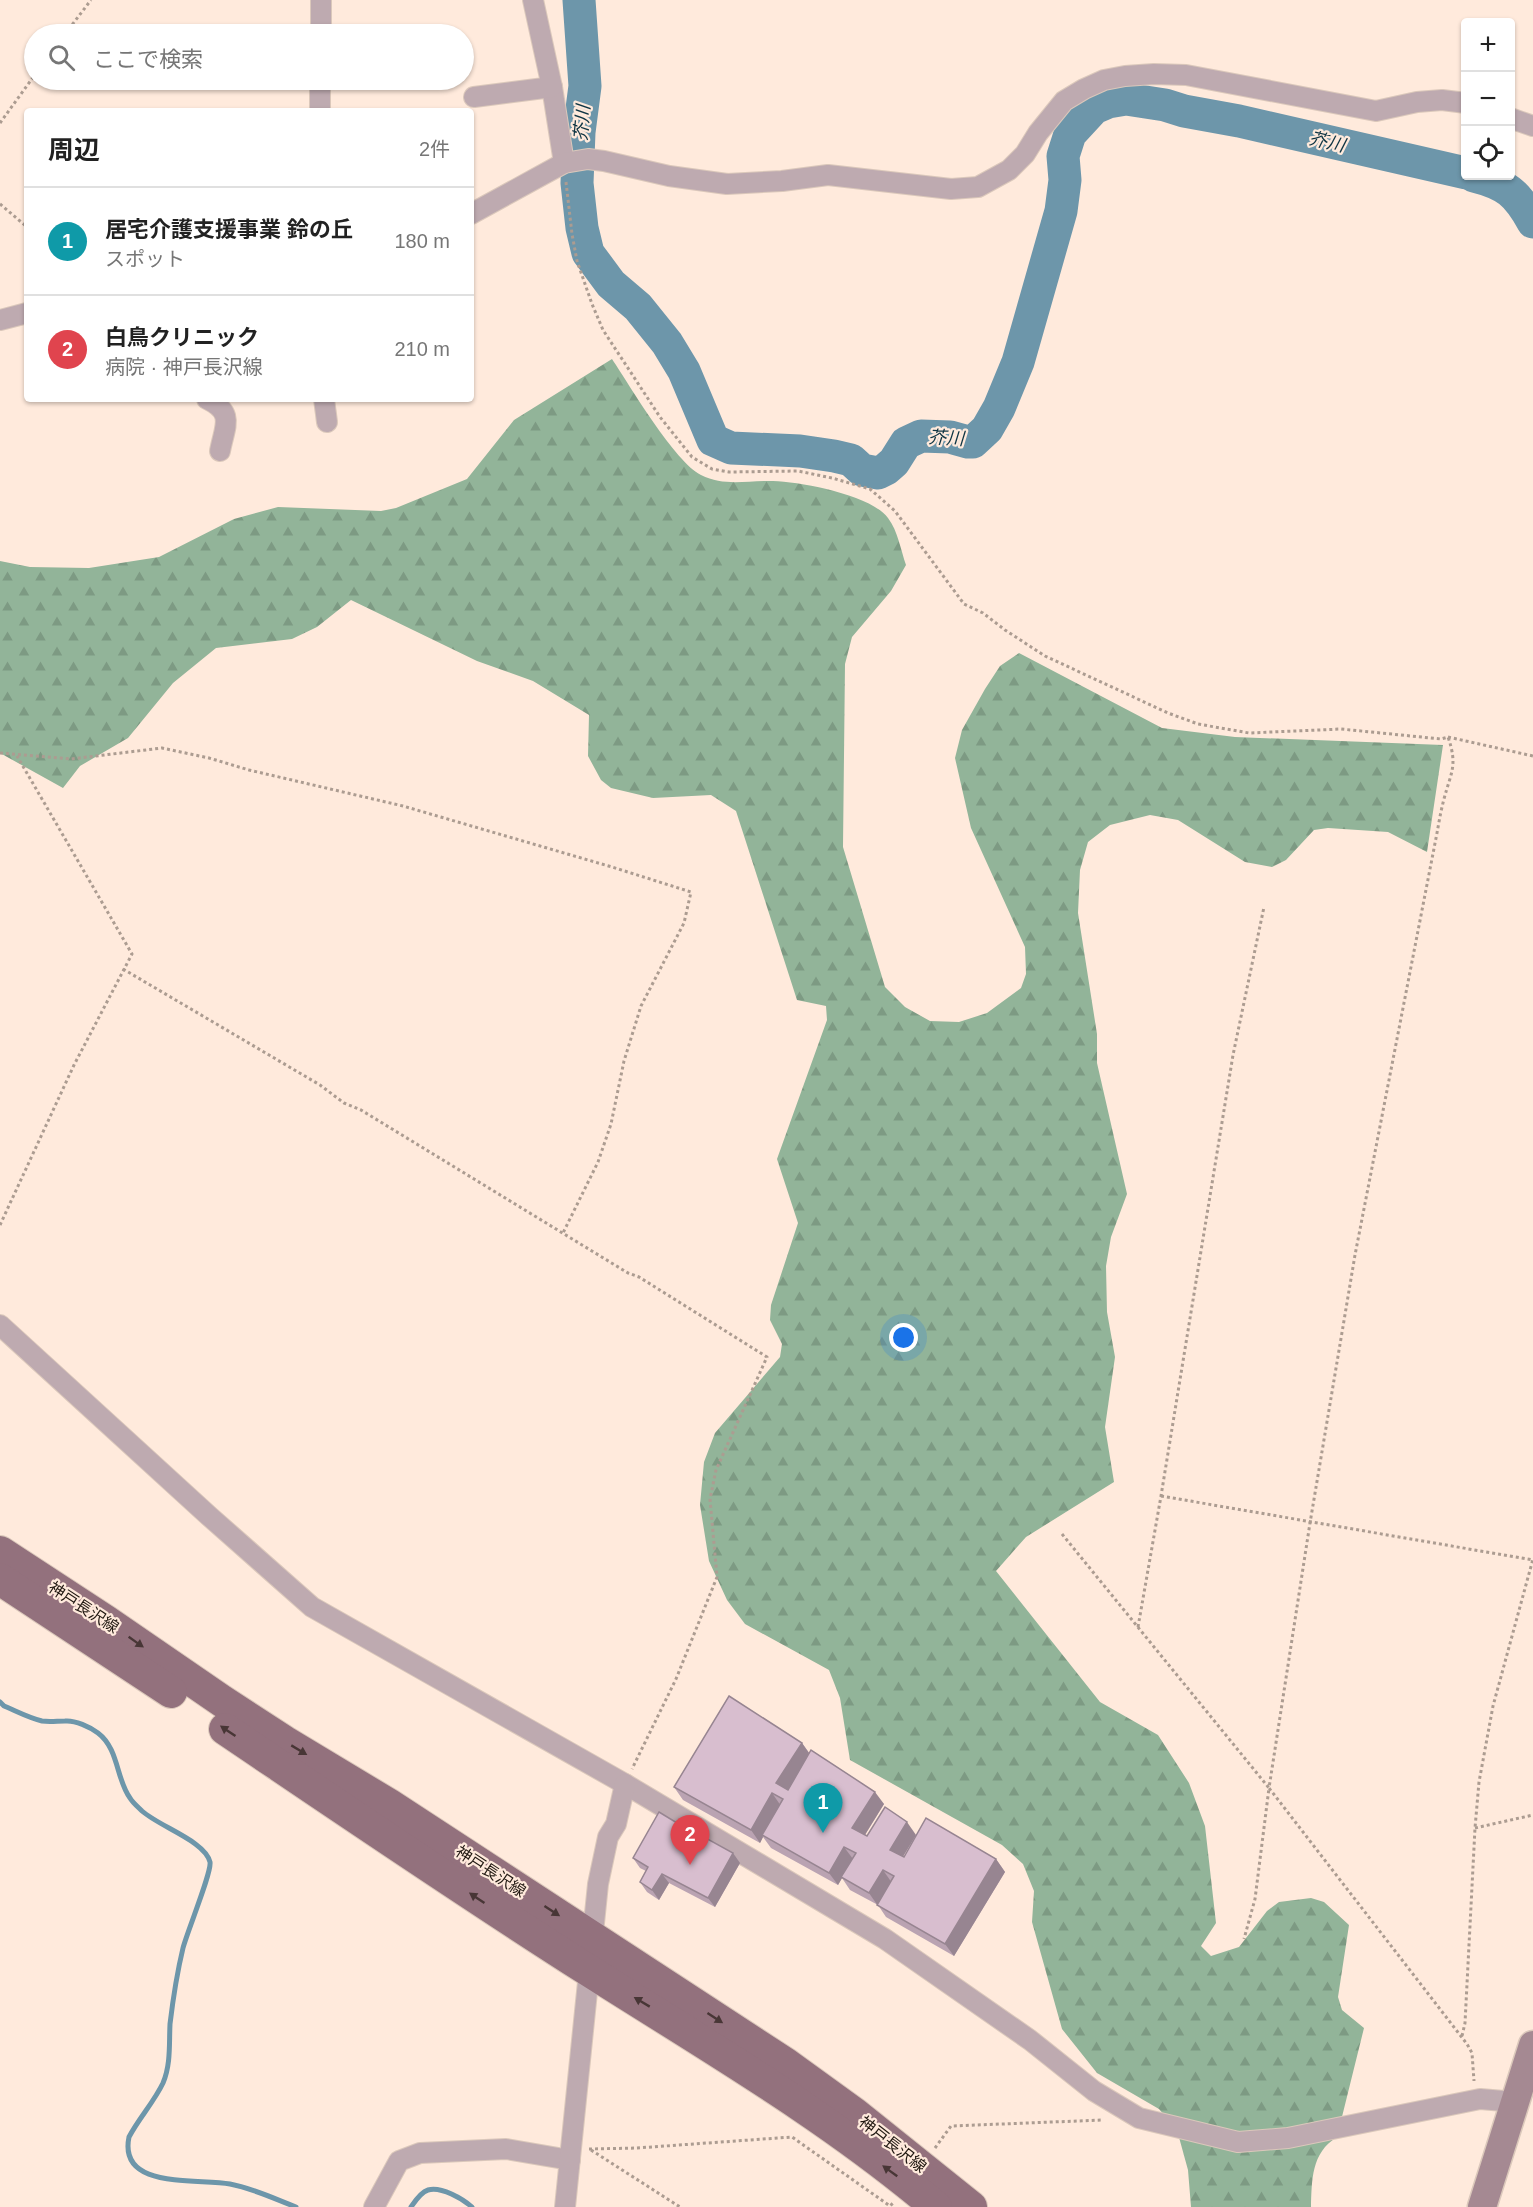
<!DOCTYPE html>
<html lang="ja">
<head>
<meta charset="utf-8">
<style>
  body { margin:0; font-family:Arial,"Noto Sans JP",sans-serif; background:#f6f6f6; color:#222 }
  .controls { position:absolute; right:18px; top:18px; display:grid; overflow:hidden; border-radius:6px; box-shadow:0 2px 4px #0004 }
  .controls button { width:54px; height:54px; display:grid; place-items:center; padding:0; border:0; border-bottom:2px solid #e0e0e0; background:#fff; color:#222; font:30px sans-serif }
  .you { position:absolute; left:904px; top:1338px; width:21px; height:21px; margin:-15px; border:4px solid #fff; border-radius:50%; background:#1a73e8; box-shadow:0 0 0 9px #1a73e833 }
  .badge { display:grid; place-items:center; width:39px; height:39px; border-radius:50%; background:#2563eb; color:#fff; font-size:20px; font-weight:700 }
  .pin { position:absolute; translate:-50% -50px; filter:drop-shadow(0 2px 3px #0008) }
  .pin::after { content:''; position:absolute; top:32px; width:21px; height:18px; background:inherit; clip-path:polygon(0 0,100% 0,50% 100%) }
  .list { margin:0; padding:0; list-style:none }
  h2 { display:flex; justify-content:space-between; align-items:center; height:78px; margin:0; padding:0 24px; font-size:26px }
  h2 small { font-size:20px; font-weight:400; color:#767676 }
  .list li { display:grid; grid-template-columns:39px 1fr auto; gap:18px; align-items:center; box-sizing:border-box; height:108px; padding:0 24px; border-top:2px solid #e0e0e0 }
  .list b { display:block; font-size:22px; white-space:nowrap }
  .list p { margin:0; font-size:20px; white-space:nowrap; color:#767676 }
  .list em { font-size:20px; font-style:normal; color:#767676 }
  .icon { flex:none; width:33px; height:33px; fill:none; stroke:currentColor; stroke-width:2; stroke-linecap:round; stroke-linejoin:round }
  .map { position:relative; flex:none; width:1533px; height:2207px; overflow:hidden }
  .search { position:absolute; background:#fff; box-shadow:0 2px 4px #0004; left:24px; top:24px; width:450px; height:66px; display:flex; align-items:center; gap:15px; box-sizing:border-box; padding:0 21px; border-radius:33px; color:#767676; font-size:22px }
  .panel { position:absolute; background:#fff; box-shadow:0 2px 4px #0004; left:24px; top:108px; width:450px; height:294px; border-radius:6px }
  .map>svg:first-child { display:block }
  .forest { fill:url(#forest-firs) }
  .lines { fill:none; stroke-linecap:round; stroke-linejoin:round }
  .stream { stroke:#6d96aa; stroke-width:5 }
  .river { stroke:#6d96aa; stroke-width:33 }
  .minor-casing { stroke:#dbc8bb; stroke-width:22 }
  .secondary-casing { stroke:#dbc8bb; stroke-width:31 }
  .primary-casing { stroke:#dbc8bb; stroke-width:34 }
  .path { stroke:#ac9c91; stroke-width:3; stroke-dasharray:3 3; stroke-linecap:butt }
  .minor { stroke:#beaab0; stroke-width:20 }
  .secondary { stroke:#a58992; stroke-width:28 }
  .primary { stroke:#93717d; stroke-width:32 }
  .wall { fill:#baa3b2 }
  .shaded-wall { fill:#978591 }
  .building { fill:#d8becf; stroke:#978591; stroke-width:1.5 }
  .oneway { fill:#483636 }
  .labels { text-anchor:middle; stroke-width:4.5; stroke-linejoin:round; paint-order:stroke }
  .street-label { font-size:16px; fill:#1f1710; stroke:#ffeadc }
  .water-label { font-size:18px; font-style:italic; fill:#0e3443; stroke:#ffeadc }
</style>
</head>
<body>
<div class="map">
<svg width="1533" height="2207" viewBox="0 0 1533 2207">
  <defs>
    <pattern id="forest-firs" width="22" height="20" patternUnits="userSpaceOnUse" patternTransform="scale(1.5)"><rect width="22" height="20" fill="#92b499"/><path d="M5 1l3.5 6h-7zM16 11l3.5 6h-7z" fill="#7d9a83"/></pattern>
  </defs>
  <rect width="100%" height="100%" fill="#ffeadc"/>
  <!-- forest -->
  <path class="forest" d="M612,359c18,27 63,103 89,116 24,12 47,5 72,6 29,1 98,14 115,37 10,13 13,33 18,47l-15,26 -39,46 -7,27 -2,183 42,140 20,20 25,14 29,1 28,-9 34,-25 5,-14 -1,-27 -54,-119 -16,-70 7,-28 23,-41 15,-23 19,-13 143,75 73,9 208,8 -16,107 -39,-20 -60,-4 -14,2 -28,30 -14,7 -27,-5 -67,-42 -28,-5 -40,10 -22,17 -8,28 -2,43 19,121v29l30,131 -16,43 -5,29 1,46 8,45 -10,70 9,55 -88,55 -30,34 104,131 58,33 31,48 16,43 11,97 -15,23 10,10 28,-9 28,-36 12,-9 32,-4 13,4 25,23 -11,72 4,13 22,18 -27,109c-26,16 -25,43 -26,70h-120l-3,-37 -11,-40 -18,-21 -62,-36 -35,-44 -30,-107 2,-31 -11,-27 -21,-19 -152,-85 -10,-62 -11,-28 -84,-46 -18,-24 -18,-39 -9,-56 4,-43 11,-29 65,-76 2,-13 -12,-24 1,-15 27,-82 -21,-64 50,-139 -1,-14 -29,-6 -61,-189 -25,-16 -58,3 -42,-10 -10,-8 -13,-24 1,-41 -56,-34 -56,-20 -126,-61 -34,27 -25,12 -76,9 -43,35 -45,55 -48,28 -17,22 -63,-35v-192l30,6 59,1 70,-11 75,-38 44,-12 103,4 15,-3 71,-29 47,-59z"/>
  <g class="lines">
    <!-- stream -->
    <g class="stream">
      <path d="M0,1702l4,4c12,5 25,12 38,15 8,1 15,0 23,0 10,-1 25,6 33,12 21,16 18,46 32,65 3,5 8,9 12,13 18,16 63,30 68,51 2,10 -23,70 -27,86 -6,25 -10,51 -13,76 -1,20 1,40 -7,59 -9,19 -24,35 -34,54 -11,53 68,41 101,47 22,4 45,15 66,23"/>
      <path d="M411,2207c4,-6 10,-15 17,-17 13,-4 35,9 44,17"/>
    </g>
    <!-- river -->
    <g class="river">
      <path d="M579,0l6,86 -6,46 -2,51 5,45 6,25 23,31 27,23 29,36 17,28 29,69 18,8 69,3 34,5 17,4 11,10 16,3 8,-4 8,-7 12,-19 15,-7 29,1 18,5h5l14,-13 12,-21 19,-46 43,-151 4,-31 -2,-24 7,-22 24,-26 14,-6 18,-3 39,6 19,6 55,10 227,52"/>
      <path d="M1474,176c32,8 43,17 59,46"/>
    </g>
    <defs>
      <g id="minor">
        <path d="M321,34v-34"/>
        <path d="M552,87l12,76"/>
        <path d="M474,97l78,-10 -19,-87"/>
        <path d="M320,111v-31"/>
        <path d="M1510,118l23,8"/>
        <path d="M471,214l93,-51 24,-4 16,2 65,15 58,8 55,-3 46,-6 123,14 27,-2 31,-17 16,-16 13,-21 26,-32 20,-12 20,-9 21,-4 29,-2 32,1 190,36 41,-9 25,-2 24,3"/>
        <path d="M0,320l27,-7"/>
        <path d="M207,399c28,14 18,26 13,52"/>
        <path d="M324,399l3,23"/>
        <path d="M0,1325l209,191 103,91 313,177 260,155 145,101 64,51 45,27 99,24 50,-4 192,-39 36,3"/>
        <path d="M374,2207l25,-46 21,-8 86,-4 64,11"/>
        <path d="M565,2207l33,-323 10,-47 8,-13 9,-40"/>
      </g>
      <path id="secondary" d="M1482,2207l51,-162"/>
      <g id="primary">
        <path d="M0,1552l107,70 115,79 63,41 103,62 398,260 69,50 116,93"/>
        <path d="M0,1579l171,113"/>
        <path d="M225,1729c120,81 240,163 363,241 118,75 241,146 348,237"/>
      </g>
    </defs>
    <!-- minor casing -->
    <use href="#minor" class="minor-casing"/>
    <!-- secondary casing -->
    <use href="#secondary" class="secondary-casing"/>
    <!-- primary casing -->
    <use href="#primary" class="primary-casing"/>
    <!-- path -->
    <g class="path">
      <path d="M65,34l26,-34"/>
      <path d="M0,123l34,-47"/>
      <path d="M566,182l6,52 5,27 15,43 11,26 57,87 32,40 20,12 17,3 69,-1 34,7 38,11 25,22 69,93 19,9 22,17 40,26 123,57 30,11 51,9 92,-4 100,10 7,-2c10,29 3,35 -4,62 -3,11 -5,23 -7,34l-82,422 -45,268 -41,265 198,256 5,9 2,28"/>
      <path d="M0,204l27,23"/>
      <path d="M1448,737l85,19"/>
      <path d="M0,753l71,6 91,-11 47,10 40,12 154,36 209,61 79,25 -7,31 -43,83 -17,55 -13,63 -13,38 -35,71"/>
      <path d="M123,969l197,116 24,18 17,7 267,163 11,4 128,80 -51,113 -6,29 7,78 -41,102 -44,90"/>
      <path d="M0,1225l74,-160 58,-111 -115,-198"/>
      <path d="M1161,1496l372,64"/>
      <path d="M1062,1534l207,254 -14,111 -11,40"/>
      <path d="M1138,1627l23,-131 72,-441 31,-148"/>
      <path d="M1475,1828l58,-13"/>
      <path d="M1462,2036l3,-13 10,-195 4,-46 14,-76 40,-147"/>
      <path d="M935,2148l16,-22 152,-6"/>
      <path d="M589,2149l48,-1 155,-11 98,69 3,-3"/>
      <path d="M591,2150l89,57"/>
    </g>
    <!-- minor -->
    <use href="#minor" class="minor"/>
    <!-- secondary -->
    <use href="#secondary" class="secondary"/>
    <!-- primary -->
    <use href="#primary" class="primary"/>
  </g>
  <!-- wall -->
  <g class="wall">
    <path d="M802,1743l8,11 74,50 -19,31 2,1 49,-1 -13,22 93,2 9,13 -51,84 -68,-39 -8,-12 -28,-15 -8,-12 -4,7 -67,-37 -8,-11 -3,6 -77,-43 -9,-13z"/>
    <path d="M693,1839v1l47,23 -25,44 -46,-24 -10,17 -12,-8 -7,-10 6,-11 -6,-3 -7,-10z"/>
  </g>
  <!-- shaded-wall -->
  <g class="shaded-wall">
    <path d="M802,1743l9,13 -26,40 -9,-13z"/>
    <path d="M875,1792l9,12 -23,37 -9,-13z"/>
    <path d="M772,1793l9,13 -19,29 1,2 -3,6 -9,-13z"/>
    <path d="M907,1822l9,13 -17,28 -9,-13z"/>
    <path d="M687,1829l6,10 -3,6 -6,-10z"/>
    <path d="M844,1847l9,12 -15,26 -9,-12z"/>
    <path d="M733,1853l7,10 -25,44 -7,-9z"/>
    <path d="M996,1859l9,13 -51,84 -9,-12z"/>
    <path d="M883,1870l9,13 -14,23 -9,-13z"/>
    <path d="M662,1874l7,9 -10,17 -7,-10z"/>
  </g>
  <!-- building -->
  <g class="building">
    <path d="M729,1696l73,47 -26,40 12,7 23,-40 64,42 -23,36 15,8 18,-29 22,15 -17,28 14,7 22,-39 70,41 -51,85 -68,-39 17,-29 -11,-6 -14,23 -28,-16 15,-24 -12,-6 -15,26 -67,-38 21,-36 -11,-6 -21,37 -77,-43z"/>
    <path d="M659,1812l28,17 -3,6 17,9 3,-7 29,16 -25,45 -46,-24 -10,16 -12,-8 8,-15 -15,-9z"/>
  </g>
  <!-- one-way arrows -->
  <defs><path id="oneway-solid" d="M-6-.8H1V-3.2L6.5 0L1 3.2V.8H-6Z" transform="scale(1.5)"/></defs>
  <g class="oneway">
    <use href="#oneway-solid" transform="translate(136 1642) rotate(35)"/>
    <use href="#oneway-solid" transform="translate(228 1731) rotate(-146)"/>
    <use href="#oneway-solid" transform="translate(299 1750) rotate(31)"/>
    <use href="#oneway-solid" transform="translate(477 1898) rotate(-146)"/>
    <use href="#oneway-solid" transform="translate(552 1911) rotate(33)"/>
    <use href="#oneway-solid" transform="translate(642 2002) rotate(-149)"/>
    <use href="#oneway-solid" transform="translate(715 2018) rotate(33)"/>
    <use href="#oneway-solid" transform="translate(890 2171) rotate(-144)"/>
  </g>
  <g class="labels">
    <!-- street labels -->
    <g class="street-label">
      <text transform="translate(84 1607) rotate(33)" y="6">神戸長沢線</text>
      <text transform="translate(491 1871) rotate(33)" y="6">神戸長沢線</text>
      <text transform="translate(893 2144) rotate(38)" y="6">神戸長沢線</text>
    </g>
    <!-- water labels -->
    <g class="water-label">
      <text transform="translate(582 123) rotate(-85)" y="6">芥川</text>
      <text transform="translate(1327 142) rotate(13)" y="6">芥川</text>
      <text transform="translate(946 438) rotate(3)" y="6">芥川</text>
    </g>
  </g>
</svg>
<div class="controls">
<button>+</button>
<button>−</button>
<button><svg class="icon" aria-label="locate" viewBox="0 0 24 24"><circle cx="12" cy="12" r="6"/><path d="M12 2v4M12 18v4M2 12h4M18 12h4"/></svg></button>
</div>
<div class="you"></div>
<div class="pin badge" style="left:823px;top:1833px;background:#0f9aa8">1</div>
<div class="pin badge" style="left:690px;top:1865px;background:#e0444e">2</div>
<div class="search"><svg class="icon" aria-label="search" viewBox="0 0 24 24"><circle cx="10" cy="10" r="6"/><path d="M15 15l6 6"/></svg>ここで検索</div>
<section class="panel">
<h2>周辺<small>2件</small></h2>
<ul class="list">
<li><span class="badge" style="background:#0f9aa8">1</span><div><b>居宅介護支援事業 鈴の丘</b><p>スポット</p></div><em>180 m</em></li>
<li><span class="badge" style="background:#e0444e">2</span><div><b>白鳥クリニック</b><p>病院 · 神戸長沢線</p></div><em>210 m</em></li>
</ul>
</section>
</div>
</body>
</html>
